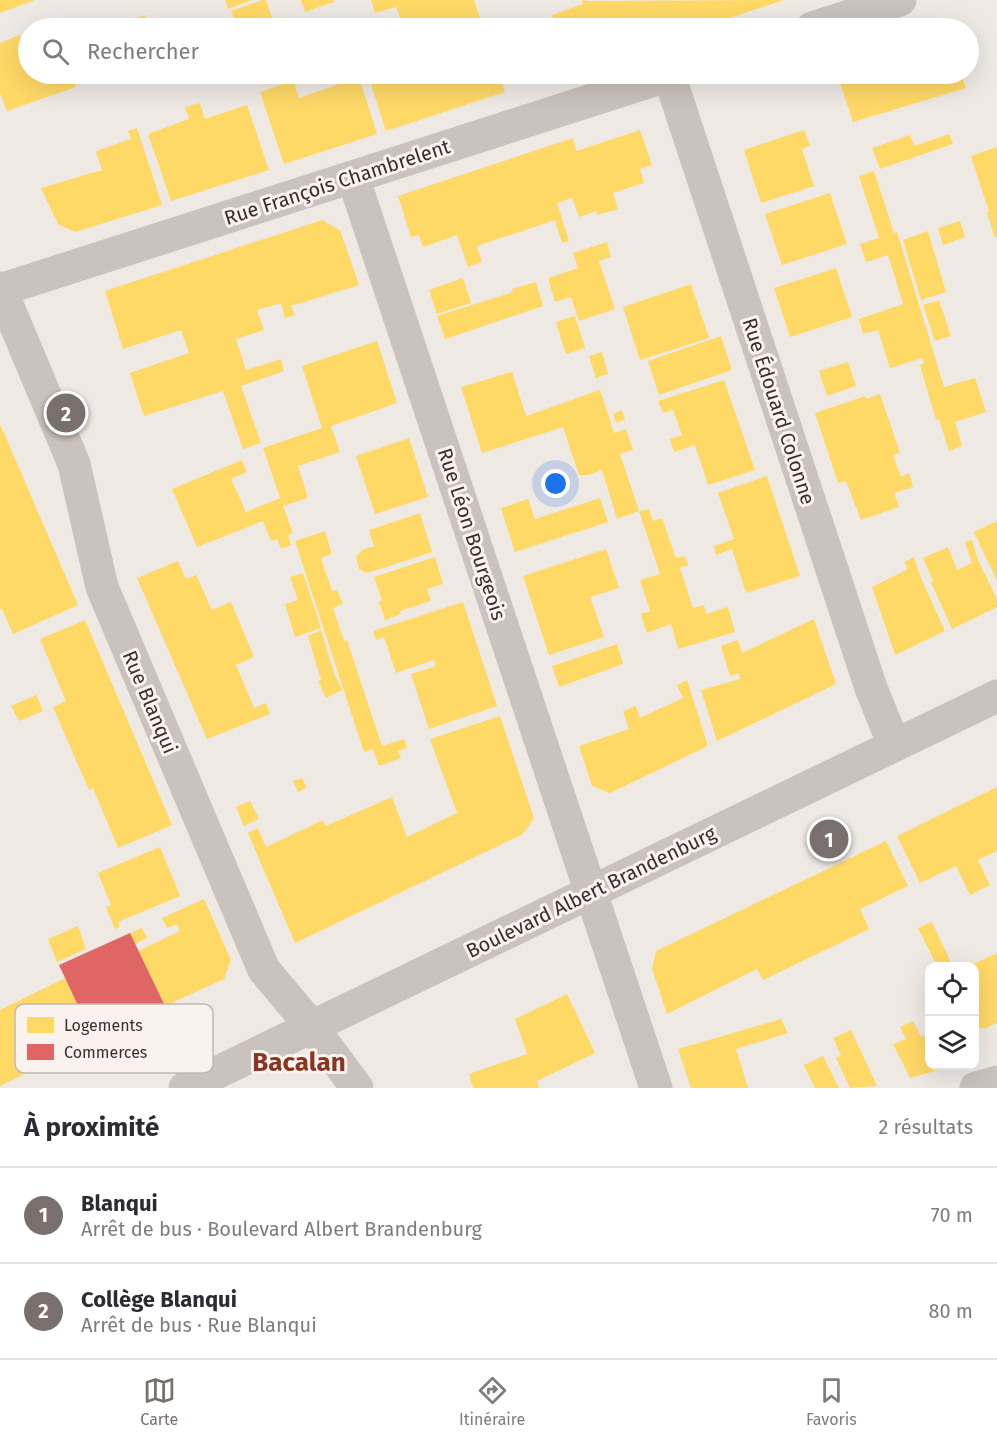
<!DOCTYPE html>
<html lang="fr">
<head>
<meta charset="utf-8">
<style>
  body { margin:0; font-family:"Fira Sans",sans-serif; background:#f7f7f7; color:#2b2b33 }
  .controls { position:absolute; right:18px; bottom:18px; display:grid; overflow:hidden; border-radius:12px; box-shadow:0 6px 24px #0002 }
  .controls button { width:54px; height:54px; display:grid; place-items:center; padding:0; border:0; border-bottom:2px solid #e1e1e2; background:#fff; color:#2b2b33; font:30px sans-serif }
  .you { position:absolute; left:556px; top:484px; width:21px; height:21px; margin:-15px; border:4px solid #fff; border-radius:50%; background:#1a73e8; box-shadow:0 0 0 9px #1a73e833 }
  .badge { display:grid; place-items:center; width:39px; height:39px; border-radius:50%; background:#796f6c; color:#fff; font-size:20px; font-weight:700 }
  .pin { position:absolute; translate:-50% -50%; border:3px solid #fff; box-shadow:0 2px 6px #0006 }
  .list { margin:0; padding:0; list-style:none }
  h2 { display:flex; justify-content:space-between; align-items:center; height:78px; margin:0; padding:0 24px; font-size:26px }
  h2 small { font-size:20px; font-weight:400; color:#7c7c81 }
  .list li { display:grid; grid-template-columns:39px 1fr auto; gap:18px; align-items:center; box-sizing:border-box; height:96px; padding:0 24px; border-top:2px solid #e1e1e2 }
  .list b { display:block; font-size:22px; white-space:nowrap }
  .list p { margin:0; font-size:20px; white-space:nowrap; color:#7c7c81 }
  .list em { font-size:20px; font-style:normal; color:#7c7c81 }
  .icon { flex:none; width:33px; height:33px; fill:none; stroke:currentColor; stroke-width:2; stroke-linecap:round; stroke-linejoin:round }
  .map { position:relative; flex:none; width:997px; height:1088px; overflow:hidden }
  .search { position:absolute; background:#fff; box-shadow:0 6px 24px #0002; left:18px; right:18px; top:18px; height:66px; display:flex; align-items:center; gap:15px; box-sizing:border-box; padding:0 21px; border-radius:33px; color:#7c7c81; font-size:22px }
  .sheet { height:270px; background:#fff }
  nav { display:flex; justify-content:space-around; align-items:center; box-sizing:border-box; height:84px; border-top:2px solid #e1e1e2; background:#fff; font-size:16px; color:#7c7c81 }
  nav a { display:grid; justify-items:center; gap:3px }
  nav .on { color:#796f6c }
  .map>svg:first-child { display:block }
  .homes { fill:#ffd966 }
  .shops { fill:#e06666 }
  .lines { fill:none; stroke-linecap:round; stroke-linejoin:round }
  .minor { stroke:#c9c2bd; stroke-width:33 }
  .tertiary { stroke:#c9c2bd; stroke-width:33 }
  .labels { text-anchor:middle; stroke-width:6; stroke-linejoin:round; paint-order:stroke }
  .street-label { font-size:20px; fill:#3a2e2b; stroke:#faf3ed }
  .district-label { font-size:26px; font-weight:bold; fill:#883524; stroke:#faf3ed }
  .key { fill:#faf3ed; stroke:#c0b8b3; stroke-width:1.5 }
  .key-label { font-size:16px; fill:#3a2e2b }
</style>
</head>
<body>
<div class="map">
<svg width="997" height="1088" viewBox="0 0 997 1088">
  <rect width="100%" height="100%" fill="#efe9e4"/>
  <!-- homes -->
  <g class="homes">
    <path d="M0,0h35l-35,13z"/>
    <path d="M225,0h27l-24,9z"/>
    <path d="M262,0h4l9,26 -14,2 -1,-5 -22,5 -7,-17z"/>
    <path d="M301,0h32l1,2 -29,10z"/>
    <path d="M371,0h103l9,28h-79l-8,-21 -21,6z"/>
    <path d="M582,0l7,1 195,-1 -85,28h-143l-4,-13 31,-11z"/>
    <path d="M145,15l5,13h-45l8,-3z"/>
    <path d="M204,21l3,7h-24z"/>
    <path d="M20,35l8,19v20h73l-26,9 1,4 -69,24 -7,-18v-50z"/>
    <path d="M283,74h8l8,24 60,-21 18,57 -93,30 -24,-72 26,-9z"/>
    <path d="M371,74h128l6,18 -119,39 -18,-56z"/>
    <path d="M837,74h124l5,14 -113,34z"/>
    <path d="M200,103l5,16 42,-14 22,65 -98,31 -23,-67 41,-15 -4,-12z"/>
    <path d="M137,128l25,77 -87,27 -17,-8 -17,-36 61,-18 -6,-19 35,-12 -3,-8z"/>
    <path d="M640,130l12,35 -12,4 4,14 -31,10 5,16 -21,6 -1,-4 -17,6 -7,-19 -15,5 12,38 -7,2 -7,-23 -78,26 5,16 -14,5 -11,-32 -34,12 -4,-12 -8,2 -13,-41 175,-58 3,13z"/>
    <path d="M804,130l6,16 -8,3 12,37 -53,17 -17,-53z"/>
    <path d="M949,134l4,10 -73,25 -8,-21 38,-13 4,11z"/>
    <path d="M997,147v90l-2,1 -8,-26h2l-18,-56z"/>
    <path d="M874,171l20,62 3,-1 47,155 31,-9 11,34 -31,10 7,24 -13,5 -10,-32 -3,1 -16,-55 4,-2 -2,-5 -32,10 -12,-38 -15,4 -4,-15 44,-15 -15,-49 -22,7 -6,-18 19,-6 -20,-62z"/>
    <path d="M830,193l17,51 -65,21 -17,-51z"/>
    <path d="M322,220l18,10 19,55 -68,21 4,9 -10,3 -4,-15 -24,7 7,20 -28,9 10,31 35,-11 3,12 -43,15 20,57 -18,6 -20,-58 -79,25 -14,-43 59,-20 -8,-23 -58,19 -18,-58z"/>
    <path d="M960,221l5,16 -22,8 -5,-17z"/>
    <path d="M928,231l18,61 -25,8 -18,-60z"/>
    <path d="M607,242l4,15 -12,4 16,48 -36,12 -8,-24 -16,5 -7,-24 30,-10 -5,-15z"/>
    <path d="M836,268l16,49 -62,20 -16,-49z"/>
    <path d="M463,278l8,25 -34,11 -8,-24z"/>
    <path d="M536,282l7,24 -98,33 -8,-23 76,-24 -1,-3z"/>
    <path d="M691,284l18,54 -69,22 -17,-53z"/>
    <path d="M939,300l12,36 -16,5 -12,-36z"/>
    <path d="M575,316l10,32 -19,6 -10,-32z"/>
    <path d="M721,336l11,34 -73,25 -11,-34z"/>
    <path d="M377,341l20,62 -66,23 9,26 -42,14 10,32 -25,8 10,27 -5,2 3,10 -10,4 -4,-10 -6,2 -8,-20 -66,26 -25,-58 70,-29 5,12 -16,7 15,33 34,-14 -17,-50 59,-20 -20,-62z"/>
    <path d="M602,352l6,22 -12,4 -7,-22z"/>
    <path d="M848,362l8,24 -29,10 -8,-25z"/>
    <path d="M512,372l14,44 74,-26 14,43 12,-4 7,21 -13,4 19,57 10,-2 4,12 9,-3 14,40 9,-2 3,9 -8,3 13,40 11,-3 2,9 22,-7 7,25 -57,17 -7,-25 -24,9 -6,-19 9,-3 -10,-31 20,-6 -21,-63 -22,8 -15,-49 -14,5h-9l-16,-48 -81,26 -21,-66z"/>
    <path d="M724,380l31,90 -47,15 -13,-40 -21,7 -4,-13 12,-4 -9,-25 -10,3 -5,-12z"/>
    <path d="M880,394l20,59 -7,2 8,22 8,-4 4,14 -19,6 5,14 -38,13 -15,-39 -8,2 -23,-70 50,-17 1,3z"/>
    <path d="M622,410l3,10 -9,3 -3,-9z"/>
    <path d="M0,424l78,181 -65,29 -11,-25 -2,1z"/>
    <path d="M409,438l19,59 -53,17 -19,-58z"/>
    <path d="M767,476l33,100 -54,17 -14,-44 -16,6 -2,-9 20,-7 -16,-46z"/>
    <path d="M600,498l8,24 -93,30 -14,-44 27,-9 7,20z"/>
    <path d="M420,513l12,39 -61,20 -5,1 -7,-4 -3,-12 6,-7 12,-4 -5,-16z"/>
    <path d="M997,521v60l-23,-49z"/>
    <path d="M325,531l7,23 -11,4 11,33 5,-1 6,14 -10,4 11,33 3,-1 35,106 22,-7 3,9 -9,3 3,7 -22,8 -6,-17 -9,3 -69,-211z"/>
    <path d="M972,540l6,20 19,39v8l-45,22 -21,-47 2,-1 -10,-23 25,-11 9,23 15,-7 -7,-21z"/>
    <path d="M606,549l13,39 -29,9 14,40 -55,18 -26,-79z"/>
    <path d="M435,557l8,27 -16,5 4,12 -31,10 1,3 -16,6 -6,-18 3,-2 -8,-23z"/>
    <path d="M914,557l7,21 24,53 -50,24 -23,-68 36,-18 -4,-7z"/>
    <path d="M178,561l8,18 10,-4 16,35 19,-8 23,55 -18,8 18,43 12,-5 4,11 -63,25 -70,-161z"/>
    <path d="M303,573l18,55 -26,9 -10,-33 13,-4 -8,-23z"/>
    <path d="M463,602l34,104 -68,23 -18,-55 25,-8 -2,-6 -38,13 -12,-36 -8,3 -3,-9z"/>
    <path d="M814,619l22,65 -119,57 -16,-51 39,-11 -1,-6 -9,3 -9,-30 17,-6 4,13z"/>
    <path d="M85,620l87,205 -54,23 -25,-60 -4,2 -36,-83 13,-6 -26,-62z"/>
    <path d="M321,630l13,43 8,17 -16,8 -8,-17 3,-1 -13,-44z"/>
    <path d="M617,644l6,20 -64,23 -7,-21z"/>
    <path d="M687,680l21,66 -98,47 -18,-7 -13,-40 50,-17 -6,-18 13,-5 4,12 43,-20 -6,-13z"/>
    <path d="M36,695l7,16 -24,10 -8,-15z"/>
    <path d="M500,716l34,102 -11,16 -228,109 -47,-110 10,-5 8,19 57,-27 3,6 66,-29 15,40 50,-24 -27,-74z"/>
    <path d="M302,778l5,10 -9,4 -5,-11z"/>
    <path d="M997,787v64l-19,9 12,25 -20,10 -14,-29 -36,17 -23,-47z"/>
    <path d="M250,801l9,18 -15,7 -8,-19z"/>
    <path d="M886,841l22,45 -48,23 9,20 -106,51 -6,-11 -90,45 -15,-45 4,-18z"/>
    <path d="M160,847l20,49 -62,26 2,5 -5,2 -9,-22 5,-2 -13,-32z"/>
    <path d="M204,899l27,61 -7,19 -59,27 -27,-55 42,-20 -3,-7 -10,4 -5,-10z"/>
    <path d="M932,922l20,43 -4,1h-11l-19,-38z"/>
    <path d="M78,926l8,23 -29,13 -9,-23z"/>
    <path d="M142,928l5,10 -12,6 -5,-11z"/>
    <path d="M997,953v70l-13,6 -2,-2 -7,4v-65h-6z"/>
    <path d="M65,978l29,62 -94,46v-76z"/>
    <path d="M567,994l28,59 -58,28 2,7h-66l-4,-14 58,-20 -12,-35z"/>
    <path d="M781,1019l7,14 -52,16 12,39h-57l-13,-39z"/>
    <path d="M913,1021l8,16 9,-3v32h23l-43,12 -17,-34 13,-5 -6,-12z"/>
    <path d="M851,1030l26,56 -27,2 -14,-30 5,-3 -8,-17z"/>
    <path d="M823,1056l16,32h-24l-11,-23z"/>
  </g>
  <!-- shops -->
  <path class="shops" d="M130,933l35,73 -71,34 -35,-75z"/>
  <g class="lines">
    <!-- minor -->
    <g class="minor">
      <path d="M812,28l88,-28"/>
      <path d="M669,75l202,613 23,57"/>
      <path d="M353,177l303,911"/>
      <path d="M0,288l74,176 28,123 162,383 48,57 45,61"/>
      <path d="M0,290l673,-216"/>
      <path d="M976,1088l21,-6"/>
    </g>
    <!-- tertiary -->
    <path class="tertiary" d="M185,1088l812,-392"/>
  </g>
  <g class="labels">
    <!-- street labels -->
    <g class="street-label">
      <text transform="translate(337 182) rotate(-18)" y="7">Rue François Chambrelent</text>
      <text transform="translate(779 411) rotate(72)" y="7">Rue Édouard Colonne</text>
      <text transform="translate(472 534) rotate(72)" y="7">Rue Léon Bourgeois</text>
      <text transform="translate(150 702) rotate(67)" y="7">Rue Blanqui</text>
      <text transform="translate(591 892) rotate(-26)" y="7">Boulevard Albert Brandenburg</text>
    </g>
    <!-- district labels -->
    <g class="district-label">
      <text x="299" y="1071">Bacalan</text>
    </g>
  </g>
  <!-- legend -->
  <rect x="15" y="1004" width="198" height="69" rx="9" class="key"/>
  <rect x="27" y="1017" width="27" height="16" fill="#ffd966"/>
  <rect x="27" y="1044" width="27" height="16" fill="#e06666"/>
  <g class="key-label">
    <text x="64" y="1031">Logements</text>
    <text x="64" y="1058">Commerces</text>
  </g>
</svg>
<div class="controls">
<button><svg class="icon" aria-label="locate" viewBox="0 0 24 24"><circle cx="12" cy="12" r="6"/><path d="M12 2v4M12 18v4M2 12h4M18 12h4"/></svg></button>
<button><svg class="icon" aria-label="layers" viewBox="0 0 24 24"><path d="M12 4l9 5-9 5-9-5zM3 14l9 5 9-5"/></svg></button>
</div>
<div class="you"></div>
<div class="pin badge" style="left:829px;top:839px">1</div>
<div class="pin badge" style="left:66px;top:413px">2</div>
<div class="search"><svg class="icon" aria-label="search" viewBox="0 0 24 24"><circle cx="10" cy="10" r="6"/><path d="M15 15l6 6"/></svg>Rechercher</div>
</div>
<section class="sheet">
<h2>À proximité<small>2 résultats</small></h2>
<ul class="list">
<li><span class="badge">1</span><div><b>Blanqui</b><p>Arrêt de bus · Boulevard Albert Brandenburg</p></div><em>70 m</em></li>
<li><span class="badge">2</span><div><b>Collège Blanqui</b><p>Arrêt de bus · Rue Blanqui</p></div><em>80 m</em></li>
</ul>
</section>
<nav>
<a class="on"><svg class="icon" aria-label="map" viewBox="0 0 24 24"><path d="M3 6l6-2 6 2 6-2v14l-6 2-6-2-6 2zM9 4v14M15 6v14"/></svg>Carte</a>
<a><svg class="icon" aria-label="directions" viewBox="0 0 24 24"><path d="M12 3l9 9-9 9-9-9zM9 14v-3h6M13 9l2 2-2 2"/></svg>Itinéraire</a>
<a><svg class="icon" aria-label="saved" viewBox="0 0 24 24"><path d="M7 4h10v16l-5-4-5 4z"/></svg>Favoris</a>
</nav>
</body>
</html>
